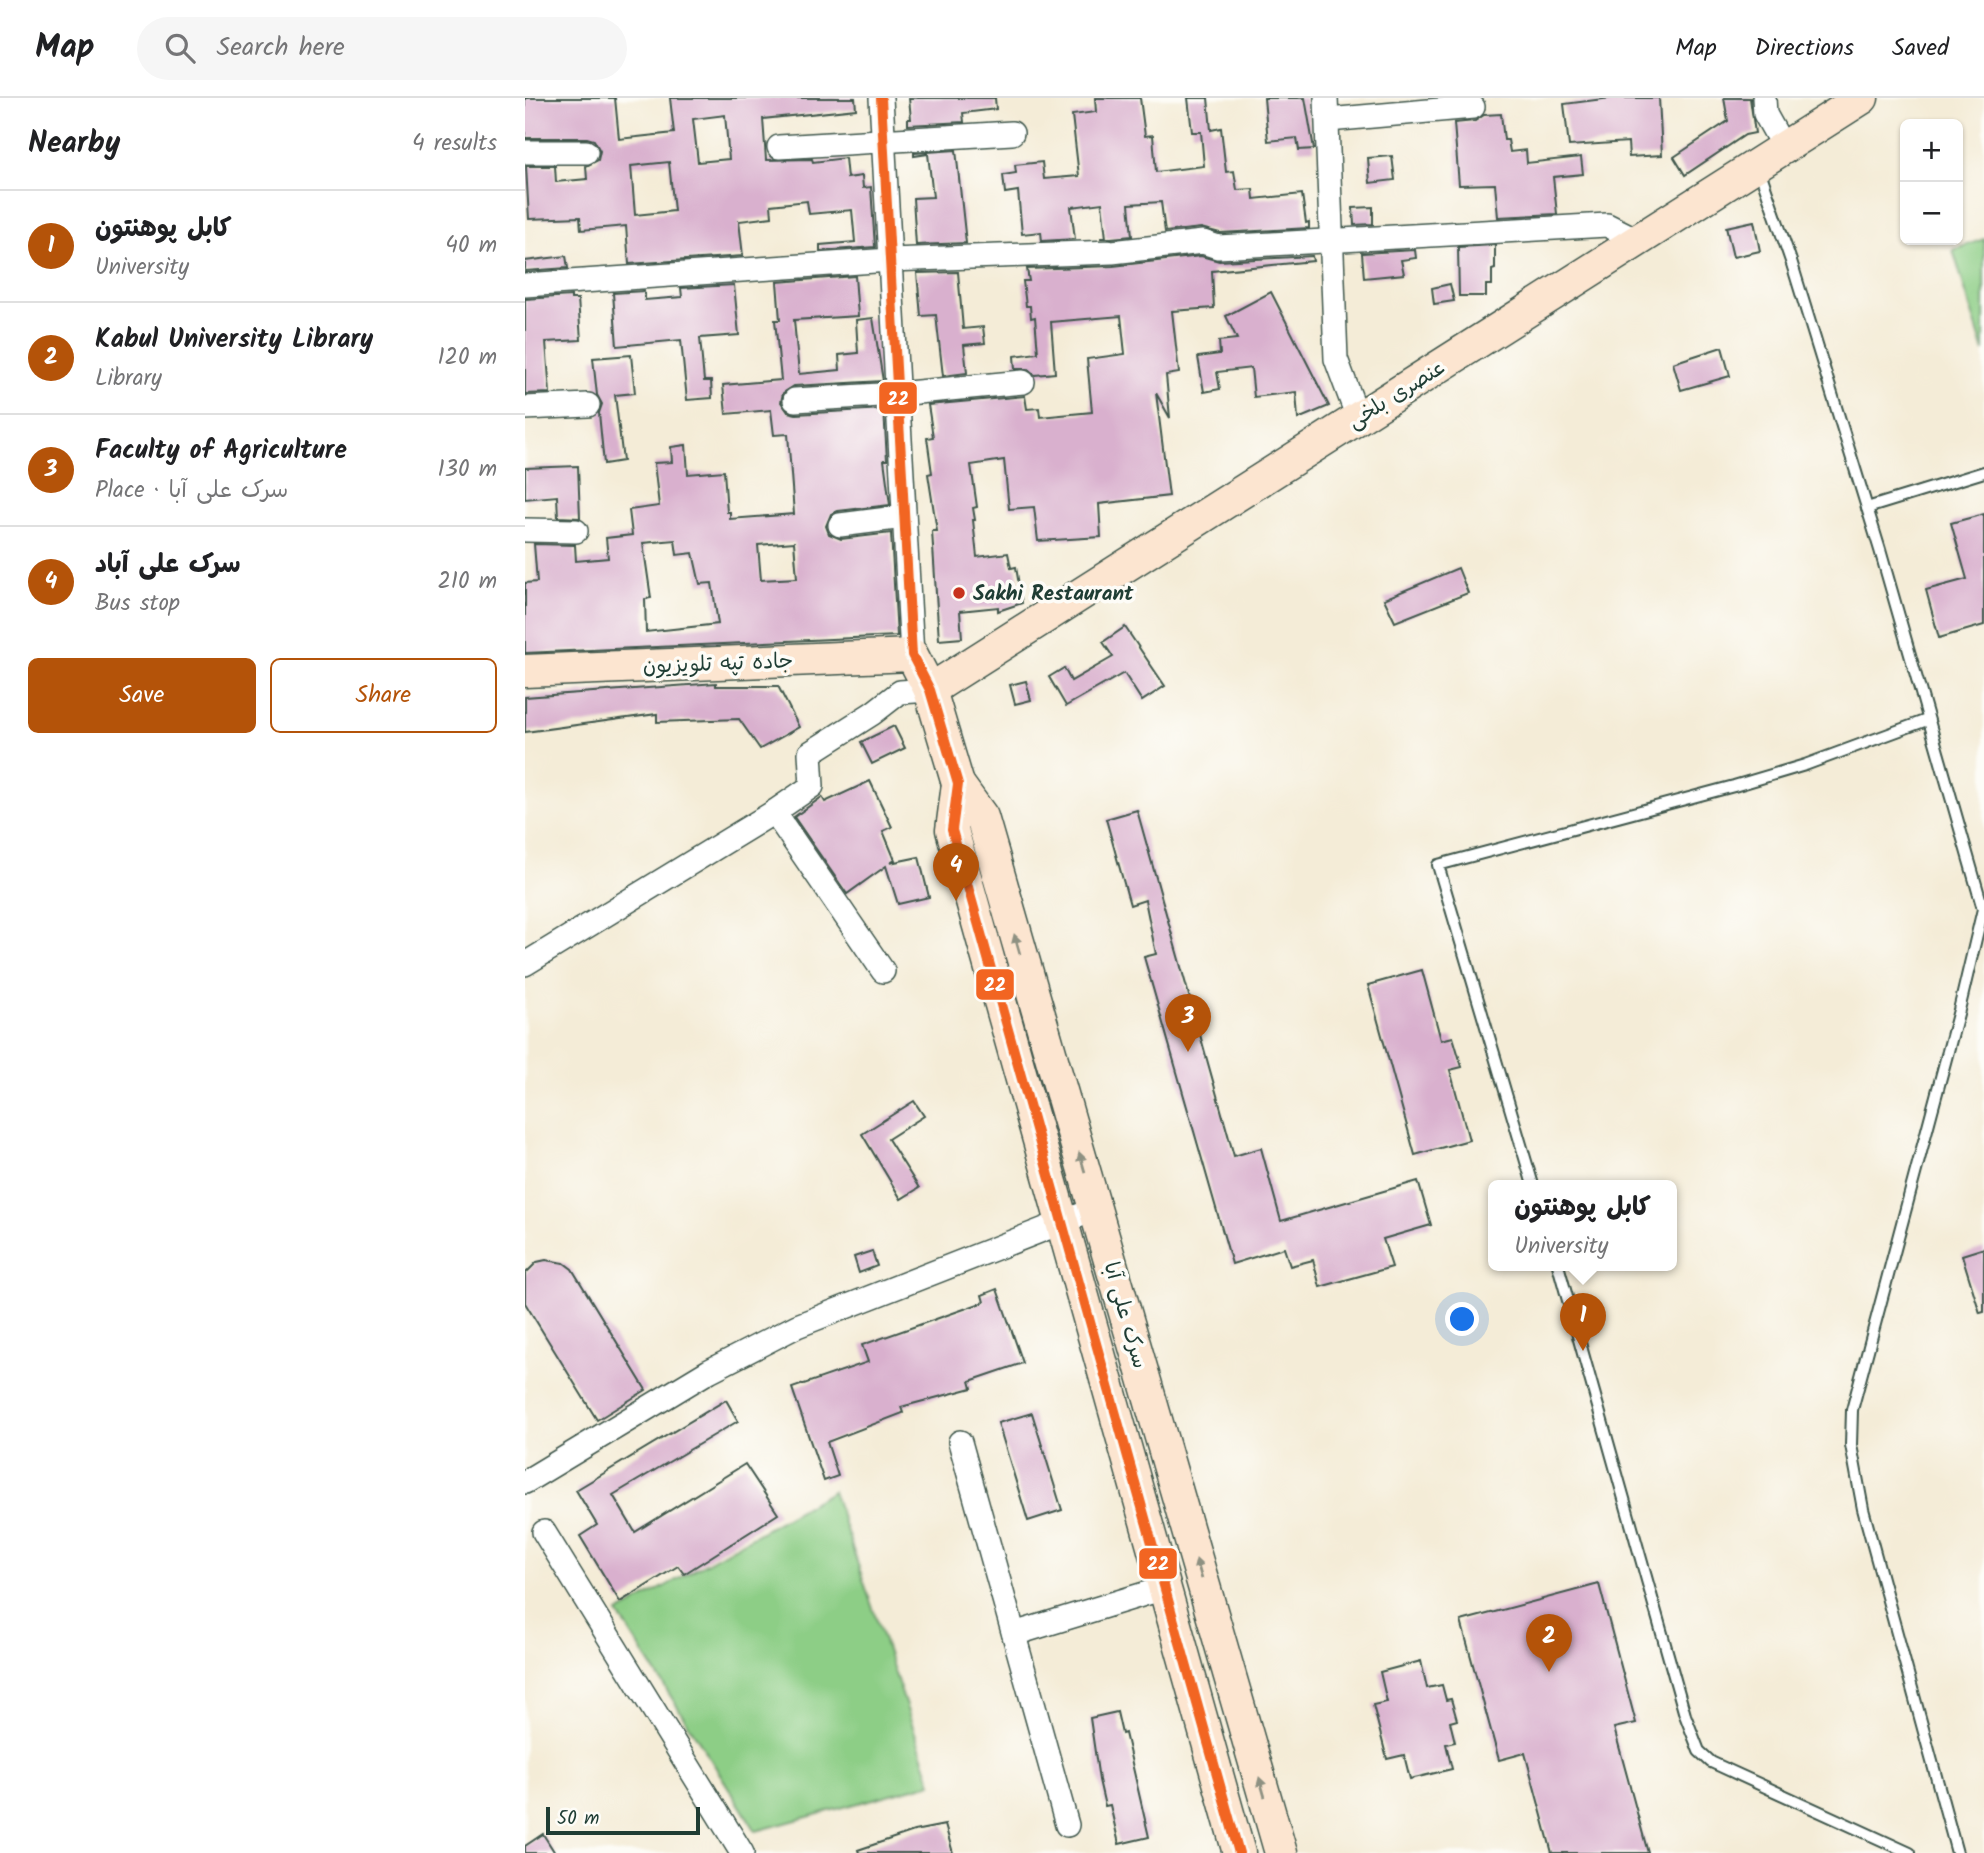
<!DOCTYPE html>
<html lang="en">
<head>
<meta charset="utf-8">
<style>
  body { margin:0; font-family:Kalam,"Playpen Sans Arabic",sans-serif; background:#f6f6f6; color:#202124 }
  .controls { position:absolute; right:21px; top:21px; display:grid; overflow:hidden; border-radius:10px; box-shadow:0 2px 5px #0004 }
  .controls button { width:63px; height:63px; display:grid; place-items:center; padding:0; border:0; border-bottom:2px solid #e0e0e0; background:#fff; color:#202124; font:35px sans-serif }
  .scale { position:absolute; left:21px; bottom:18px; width:154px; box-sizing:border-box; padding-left:7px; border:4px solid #1f3d34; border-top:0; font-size:19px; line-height:24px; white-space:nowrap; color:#1f3d34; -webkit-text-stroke:5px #fdfcf7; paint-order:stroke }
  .you { position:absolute; left:938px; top:1222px; width:24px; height:24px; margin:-18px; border:5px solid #fff; border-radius:50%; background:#1a73e8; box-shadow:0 0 0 10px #1a73e833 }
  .badge { display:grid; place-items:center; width:46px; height:46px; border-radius:50%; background:#b45309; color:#fff; font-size:23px; font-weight:700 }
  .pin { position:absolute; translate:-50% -58px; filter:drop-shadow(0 2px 4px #0008) }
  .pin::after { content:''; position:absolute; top:37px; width:24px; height:21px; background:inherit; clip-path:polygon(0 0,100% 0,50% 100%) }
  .popup { position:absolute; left:963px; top:1082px; width:189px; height:91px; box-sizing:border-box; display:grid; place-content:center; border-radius:10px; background:#fff; filter:drop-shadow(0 2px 5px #0005); font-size:23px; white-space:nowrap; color:#757577 }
  .popup b { font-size:26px; color:#202124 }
  .popup::after { content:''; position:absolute; left:50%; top:100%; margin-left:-14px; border:14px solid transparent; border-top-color:#fff }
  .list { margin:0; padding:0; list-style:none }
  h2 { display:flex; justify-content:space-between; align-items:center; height:91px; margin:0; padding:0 28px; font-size:30px }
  h2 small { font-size:23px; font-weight:400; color:#757577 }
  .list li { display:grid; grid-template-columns:46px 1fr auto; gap:21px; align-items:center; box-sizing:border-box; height:112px; padding:0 28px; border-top:2px solid #e0e0e0 }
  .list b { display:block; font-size:26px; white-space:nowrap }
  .list p { margin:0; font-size:23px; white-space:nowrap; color:#757577 }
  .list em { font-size:23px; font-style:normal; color:#757577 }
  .actions { display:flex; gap:14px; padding:21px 28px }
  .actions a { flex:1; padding:16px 0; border:2px solid #b45309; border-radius:10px; text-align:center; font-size:24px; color:#b45309 }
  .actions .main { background:#b45309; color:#fff }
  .icon { flex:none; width:38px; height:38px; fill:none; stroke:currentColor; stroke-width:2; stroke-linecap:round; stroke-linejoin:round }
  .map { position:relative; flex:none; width:1459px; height:1755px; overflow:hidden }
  header { display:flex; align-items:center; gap:42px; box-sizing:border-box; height:98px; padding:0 35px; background:#fff; border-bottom:2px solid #e0e0e0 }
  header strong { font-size:33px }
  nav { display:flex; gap:38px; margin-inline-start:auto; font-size:24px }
  .search { width:490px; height:63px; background:#f6f6f6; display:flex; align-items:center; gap:18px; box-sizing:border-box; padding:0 24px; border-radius:38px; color:#757577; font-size:26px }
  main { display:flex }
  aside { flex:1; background:#fff }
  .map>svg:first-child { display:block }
  .green { fill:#8dce86; stroke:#56865d; stroke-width:2 }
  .building { fill:#d9b0ce; fill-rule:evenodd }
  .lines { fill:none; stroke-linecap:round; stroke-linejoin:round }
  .lane-casing { stroke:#3f574c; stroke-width:14 }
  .street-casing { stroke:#3f574c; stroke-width:26 }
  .secondary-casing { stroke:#3f574c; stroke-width:35 }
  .lane { stroke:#fff; stroke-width:10 }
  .street { stroke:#fff; stroke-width:23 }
  .secondary { stroke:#fce5d0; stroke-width:32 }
  .bus-1-casing { stroke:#fdfcf7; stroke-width:16 }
  .bus-1 { stroke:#f26522; stroke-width:10 }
  .oneway { fill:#8e9182 }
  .poi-dot { fill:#c8321e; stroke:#fdfcf7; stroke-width:2.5 }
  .labels { text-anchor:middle; stroke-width:7; stroke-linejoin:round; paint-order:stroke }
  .street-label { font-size:21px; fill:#1f3d34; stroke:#fdfcf7 }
  .poi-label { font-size:21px; font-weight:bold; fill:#1f3d34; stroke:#fdfcf7; text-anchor:start }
  .line-badge { stroke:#fdfcf7; stroke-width:2.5 }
  .badge-label { font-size:19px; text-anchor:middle; font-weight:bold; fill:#fff }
</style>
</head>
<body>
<header>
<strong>Map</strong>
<div class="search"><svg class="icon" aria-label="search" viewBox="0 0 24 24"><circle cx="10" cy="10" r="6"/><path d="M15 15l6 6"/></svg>Search here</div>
<nav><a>Map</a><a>Directions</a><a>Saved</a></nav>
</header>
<main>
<aside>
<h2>Nearby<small>4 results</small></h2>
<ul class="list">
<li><span class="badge">1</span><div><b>کابل پوهنتون</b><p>University</p></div><em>40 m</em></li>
<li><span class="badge">2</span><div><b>Kabul University Library</b><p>Library</p></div><em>120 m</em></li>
<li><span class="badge">3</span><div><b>Faculty of Agriculture</b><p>Place · سرک علی آبا</p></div><em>130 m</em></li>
<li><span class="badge">4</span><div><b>سرک علی آباد</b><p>Bus stop</p></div><em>210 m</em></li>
</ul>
<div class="actions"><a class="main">Save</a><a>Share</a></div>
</aside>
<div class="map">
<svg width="1459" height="1755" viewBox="0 0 1459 1755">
  <rect width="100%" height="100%" fill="#fdfcf7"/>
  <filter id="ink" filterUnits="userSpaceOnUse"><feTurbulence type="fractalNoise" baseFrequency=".0143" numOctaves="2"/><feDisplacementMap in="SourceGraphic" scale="14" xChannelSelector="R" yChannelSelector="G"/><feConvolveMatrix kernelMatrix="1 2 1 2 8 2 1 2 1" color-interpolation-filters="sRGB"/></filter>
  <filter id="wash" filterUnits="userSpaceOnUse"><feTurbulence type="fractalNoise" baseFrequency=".00686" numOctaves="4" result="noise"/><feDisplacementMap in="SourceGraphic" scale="28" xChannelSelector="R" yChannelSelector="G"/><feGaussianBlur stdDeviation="1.57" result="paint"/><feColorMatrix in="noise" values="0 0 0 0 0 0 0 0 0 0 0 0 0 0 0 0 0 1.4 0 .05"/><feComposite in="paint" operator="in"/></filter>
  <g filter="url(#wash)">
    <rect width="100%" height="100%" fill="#f4ecd7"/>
    <!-- green -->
    <g class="green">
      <path d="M1459,141v113l-31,-102z"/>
      <path d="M308,1393l99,292 -176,48 -138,-218z"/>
    </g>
    <g id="blocks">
      <!-- building -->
      <g class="building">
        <path d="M0,0h90l4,41 55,-6 -4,-35h185l1,11 -93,10 3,41 46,-1 1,3 32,-4 2,20 15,-2 1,12 8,-1 4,60 -55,4v-6l35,-3 -3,-32 -43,4 -2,-13 -36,4 1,12 -33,4 4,35 -114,8 -3,-38 -45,4 -1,-13 -51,2 -3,-53h29l1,16 31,-3 -1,-13 12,-6 2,-9 -6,-11 -7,-2h-62zM200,17l4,44 -31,3 -5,-43zM144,64l5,49 -39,4 -4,-49z"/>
        <path d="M384,0h86l1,11 -33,4 1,9 -56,3v-6h3z"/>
        <path d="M570,0h45l5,38 8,-1 3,37 48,-6 -3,-34h-9l-4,-34h20l3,32 10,-2 5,44 8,-1 3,19 16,-1 1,10 48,-5 4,29 3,-1v6l-89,5 -19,-5 -36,4 -4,-30 -32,2 3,32 -21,2h-11h6l-4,-35 -31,4 4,32 -33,2 -1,-9 -19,2 -4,-43 -13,2 -2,-18 13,-2 -1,-8 27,-3 2,17 35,-3 -7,-61 24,-3z"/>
        <path d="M739,0h41l9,51 -15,1 -2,-12 -29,3z"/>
        <path d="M1086,0h48l3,57 -33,2 -1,-15 -59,4 -5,-42z"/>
        <path d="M1199,0h26l5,35 -10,2 -60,40 -11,-18 54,-36z"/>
        <path d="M976,16l3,26h4l2,12 16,-2 1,13 54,-6 2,17 -30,3 4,37 -59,3 -3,-33 -36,1 -5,-62 21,-2 9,-6z"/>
        <path d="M431,52l10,93 -50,2 -3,-47 20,-1 -5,-43 -14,2v-3z"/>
        <path d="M867,58l3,24 -25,3 -2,-25z"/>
        <path d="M848,109v17l-19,1 -1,-17z"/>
        <path d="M1229,123l6,30 -27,6 -7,-30z"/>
        <path d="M970,147v24l-3,1v15h-6v11h-27l-1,-49z"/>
        <path d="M890,152l1,8 -15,2 3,14 -40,4 -2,-25z"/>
        <path d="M41,158l2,12 -43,3v-10z"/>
        <path d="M676,158l18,5 93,-5 1,5 -101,10 2,37 -42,3 7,62 -13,2 4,43 -14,-25 13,103 -70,8 2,33 -63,4 -4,-34 -25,2 -5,-49 -33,5 6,42 -4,1 2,12h-2l4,37 31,-4 3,15 5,-1 6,36 -24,8v-4l-38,4 2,27 -23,2 -7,-109h5l-9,-57 4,-1 -5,-35 6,-1 -5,-32 97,-9 2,13 12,-1 1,9 52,-5 -5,-53 38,-5 -4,-38 -70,6 4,51 -20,2 -7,-6h-13l-1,-13 24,-3 -3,-36 -4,1 -1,-12h-4l-3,-25h6l-2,-12 86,-3z"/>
        <path d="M433,174l5,57 20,-2 2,16 -21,2 3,28 -24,3 -7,-61 -15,1 -4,-43z"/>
        <path d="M330,178l3,40 -64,4 5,54 41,-4 -1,-15 19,-2 -2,-33 17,-2 10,63 -89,5 -11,7 -2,9 7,10 8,2 88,-5 3,51h-3l6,45 -52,6 -7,3 -5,12 3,8 12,5 50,-6 6,103 -372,17v-70l12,-1 -3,-38 41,1 1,16 32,-3 -2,-20 26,-3 -3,-25 30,-4 -5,-43 18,-1 -1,-15 15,-2 2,29 36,-3 3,41h3v7l64,-5 -6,-80 -14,1 -3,-25 -45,4 -3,-29 58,-5 -6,-60h5l-3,-38zM150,442l2,15 16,-2 7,31 12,-1 6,41 -72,8 -1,-33 6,-1 -8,-55zM269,444l3,36 -36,2 -3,-35z"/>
        <path d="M925,186l4,17 -20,3 -2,-16z"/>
        <path d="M209,187l5,50 -39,3 4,43h7l1,17 -25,2 -6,-60 -64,6 -4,-53 31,-2 1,9 37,-3 -1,-9z"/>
        <path d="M746,194l58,114 -31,13 -2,-27 -42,5 -3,-29 -34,4 3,17 -16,3 -6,-35 22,-3 -1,-13 18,-2 -11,-23z"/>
        <path d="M46,198v3h7l3,41 -35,2 4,51 -25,1v-95z"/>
        <path d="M1197,249l8,29 -49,14 -8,-27z"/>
        <path d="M106,257l4,38 -20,2 8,66 -19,3 -5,-51 3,-9 -5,-9 -4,-37z"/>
        <path d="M53,368l2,52 -22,-1 -1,-21 -32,3v-31z"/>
        <path d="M1459,416v111l-45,13 -13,-48 41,-11 -16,-56z"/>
        <path d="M933,470l10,25 -73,29 -11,-23z"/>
        <path d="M600,529l40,59 -23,15 -18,-28 -58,33 -17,-29 15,-9 7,13 42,-24 -10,-15z"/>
        <path d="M501,583l5,19 -16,4 -5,-19z"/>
        <path d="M191,585v3h62l21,41 -39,22 -21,-30 -82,3v-8l-132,18v-35z"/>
        <path d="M369,628l11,22 -33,16 -11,-22z"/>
        <path d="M345,683l22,46 -9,4 12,29 -5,3 29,-6 10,40 -31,7 -12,-38 -39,28 -53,-77 28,-20 3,5z"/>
        <path d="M612,712l97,346 27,-8 20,73 137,-40 13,44 -48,14 9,28 -72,20 -7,-27 -23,6 -6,-18 -52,16 -88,-307 12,-3 -11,-54 -15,5 -24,-86z"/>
        <path d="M897,872l19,70 12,-3 9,30 -12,3 19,70 -54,15 -47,-170z"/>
        <path d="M389,1003l10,15 -36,23 31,49 -18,11 -39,-65z"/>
        <path d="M1459,1150v64l-4,1 -18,-58z"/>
        <path d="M347,1153l5,15 -18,7 -5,-16z"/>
        <path d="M21,1162l18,3 8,6 74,121 -49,30 -72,-117v-29l12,-12z"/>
        <path d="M472,1191l26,74 -53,18 2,7 -71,19 2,6 -76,29 11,34 -14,5 -32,-93 76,-26 -6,-17 122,-43 -2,-7z"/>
        <path d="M201,1302l12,21 -125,74 22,37 110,-68 33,50 -94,60 -6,-8 -58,36 -40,-66 17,-11 -21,-35z"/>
        <path d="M507,1315l30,97 -34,11 -30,-98z"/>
        <path d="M1074,1486l37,139 -22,5 34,125h-96l-27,-100 -26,7 -38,-139z"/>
        <path d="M896,1563l6,27 15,-3 4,15 5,-1 6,21 -7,2 5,20 -9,2 6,25 -42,10 -6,-24 -17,4 -14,-54 14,-3 -7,-30z"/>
        <path d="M592,1614l5,22 3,-1 24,104 -30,7 -9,-39 -5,1 -6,-26 -9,-62z"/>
        <path d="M420,1727l8,28h-94l-1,-3 56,-19z"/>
        <path d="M18,1736l12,19h-30v-7z"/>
      </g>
    </g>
  </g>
  <g filter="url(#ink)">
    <use href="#blocks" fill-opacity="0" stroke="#3f574c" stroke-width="2"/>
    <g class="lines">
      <defs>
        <g id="lane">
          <path d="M1233,68l34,98 88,286 103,359 -24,101 -107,400 -1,35 12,64 94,344"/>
          <path d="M1342,410l117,-36"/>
          <path d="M1008,1087l-95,-320 296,-79 71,-21 122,-45"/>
          <path d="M1033,1167l127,450 14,36 12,11 199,91"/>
        </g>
        <g id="street">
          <path d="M356,0l31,557"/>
          <path d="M801,0l10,261 22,59"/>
          <path d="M1239,0l1,16 19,34"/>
          <path d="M803,22l145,-13"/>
          <path d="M254,49l233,-14"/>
          <path d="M0,54h61"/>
          <path d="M0,187l365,-25 222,-8 91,-10 15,5 389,-22 32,16"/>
          <path d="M270,302l102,-6 126,-12"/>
          <path d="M0,310l63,-3"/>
          <path d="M315,427l64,-8"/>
          <path d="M0,432l51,1"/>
          <path d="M249,714l109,159"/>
          <path d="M0,866l249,-152 38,-26 -2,-33 63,-40 27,-21 30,-2"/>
          <path d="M435,1344l107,383"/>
          <path d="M0,1384l184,-111 88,-45 299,-117"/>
          <path d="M19,1434l198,321"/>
          <path d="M489,1536l150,-46"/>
        </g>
        <g id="secondary">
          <path d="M0,573l387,-16 18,35 28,94 -6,46 287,1023"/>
          <path d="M405,592l932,-592"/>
          <path d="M433,686l24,33 299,1036"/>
        </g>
      </defs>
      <!-- lane casing -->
      <use href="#lane" class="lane-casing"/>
      <!-- street casing -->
      <use href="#street" class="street-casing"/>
      <!-- secondary casing -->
      <use href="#secondary" class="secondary-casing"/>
      <!-- lane -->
      <use href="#lane" class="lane"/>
      <!-- street -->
      <use href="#street" class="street"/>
      <!-- secondary -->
      <use href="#secondary" class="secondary"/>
      <defs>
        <path id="bus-1" d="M356,0l31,557 18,35 28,94 -6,46 287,1023"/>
      </defs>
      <!-- bus-1 casing -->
      <use href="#bus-1" class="bus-1-casing"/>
      <!-- bus-1 -->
      <use href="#bus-1" class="bus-1"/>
    </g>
    <!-- one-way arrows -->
    <defs><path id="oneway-solid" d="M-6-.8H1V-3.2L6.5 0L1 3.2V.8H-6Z" transform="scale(1.75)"/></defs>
    <g class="oneway">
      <use href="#oneway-solid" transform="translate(492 846) rotate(-106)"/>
      <use href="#oneway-solid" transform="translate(557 1064) rotate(-106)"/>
      <use href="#oneway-solid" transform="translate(674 1471) rotate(-106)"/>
      <use href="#oneway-solid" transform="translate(737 1689) rotate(-106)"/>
    </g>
  </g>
  <!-- markers -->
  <circle class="poi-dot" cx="434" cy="495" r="7"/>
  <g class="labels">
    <!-- street labels -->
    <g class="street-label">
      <text transform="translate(871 296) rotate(-32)" y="7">عنصری بلخی</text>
      <text transform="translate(193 565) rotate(-2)" y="7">جاده تپه تلویزیون</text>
      <text transform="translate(601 1217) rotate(74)" y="7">سرک علی آبا</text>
    </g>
    <!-- poi labels -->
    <g class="poi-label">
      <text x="448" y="502">Sakhi Restaurant</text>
    </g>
  </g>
  <g class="line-badge">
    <rect x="353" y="283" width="40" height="34" rx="7" fill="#f26522"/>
    <rect x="450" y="870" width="40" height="33" rx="7" fill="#f26522"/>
    <rect x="613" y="1449" width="40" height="33" rx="7" fill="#f26522"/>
  </g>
  <g class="badge-label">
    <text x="373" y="307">22</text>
    <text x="470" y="893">22</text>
    <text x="633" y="1472">22</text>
  </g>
</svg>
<div class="controls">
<button>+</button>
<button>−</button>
</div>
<div class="scale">50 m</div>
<div class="you"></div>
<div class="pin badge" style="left:1058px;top:1253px">1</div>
<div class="popup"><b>کابل پوهنتون</b>University</div>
<div class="pin badge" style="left:1024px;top:1574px">2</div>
<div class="pin badge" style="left:663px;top:954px">3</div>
<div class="pin badge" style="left:431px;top:803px">4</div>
</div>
</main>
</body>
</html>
